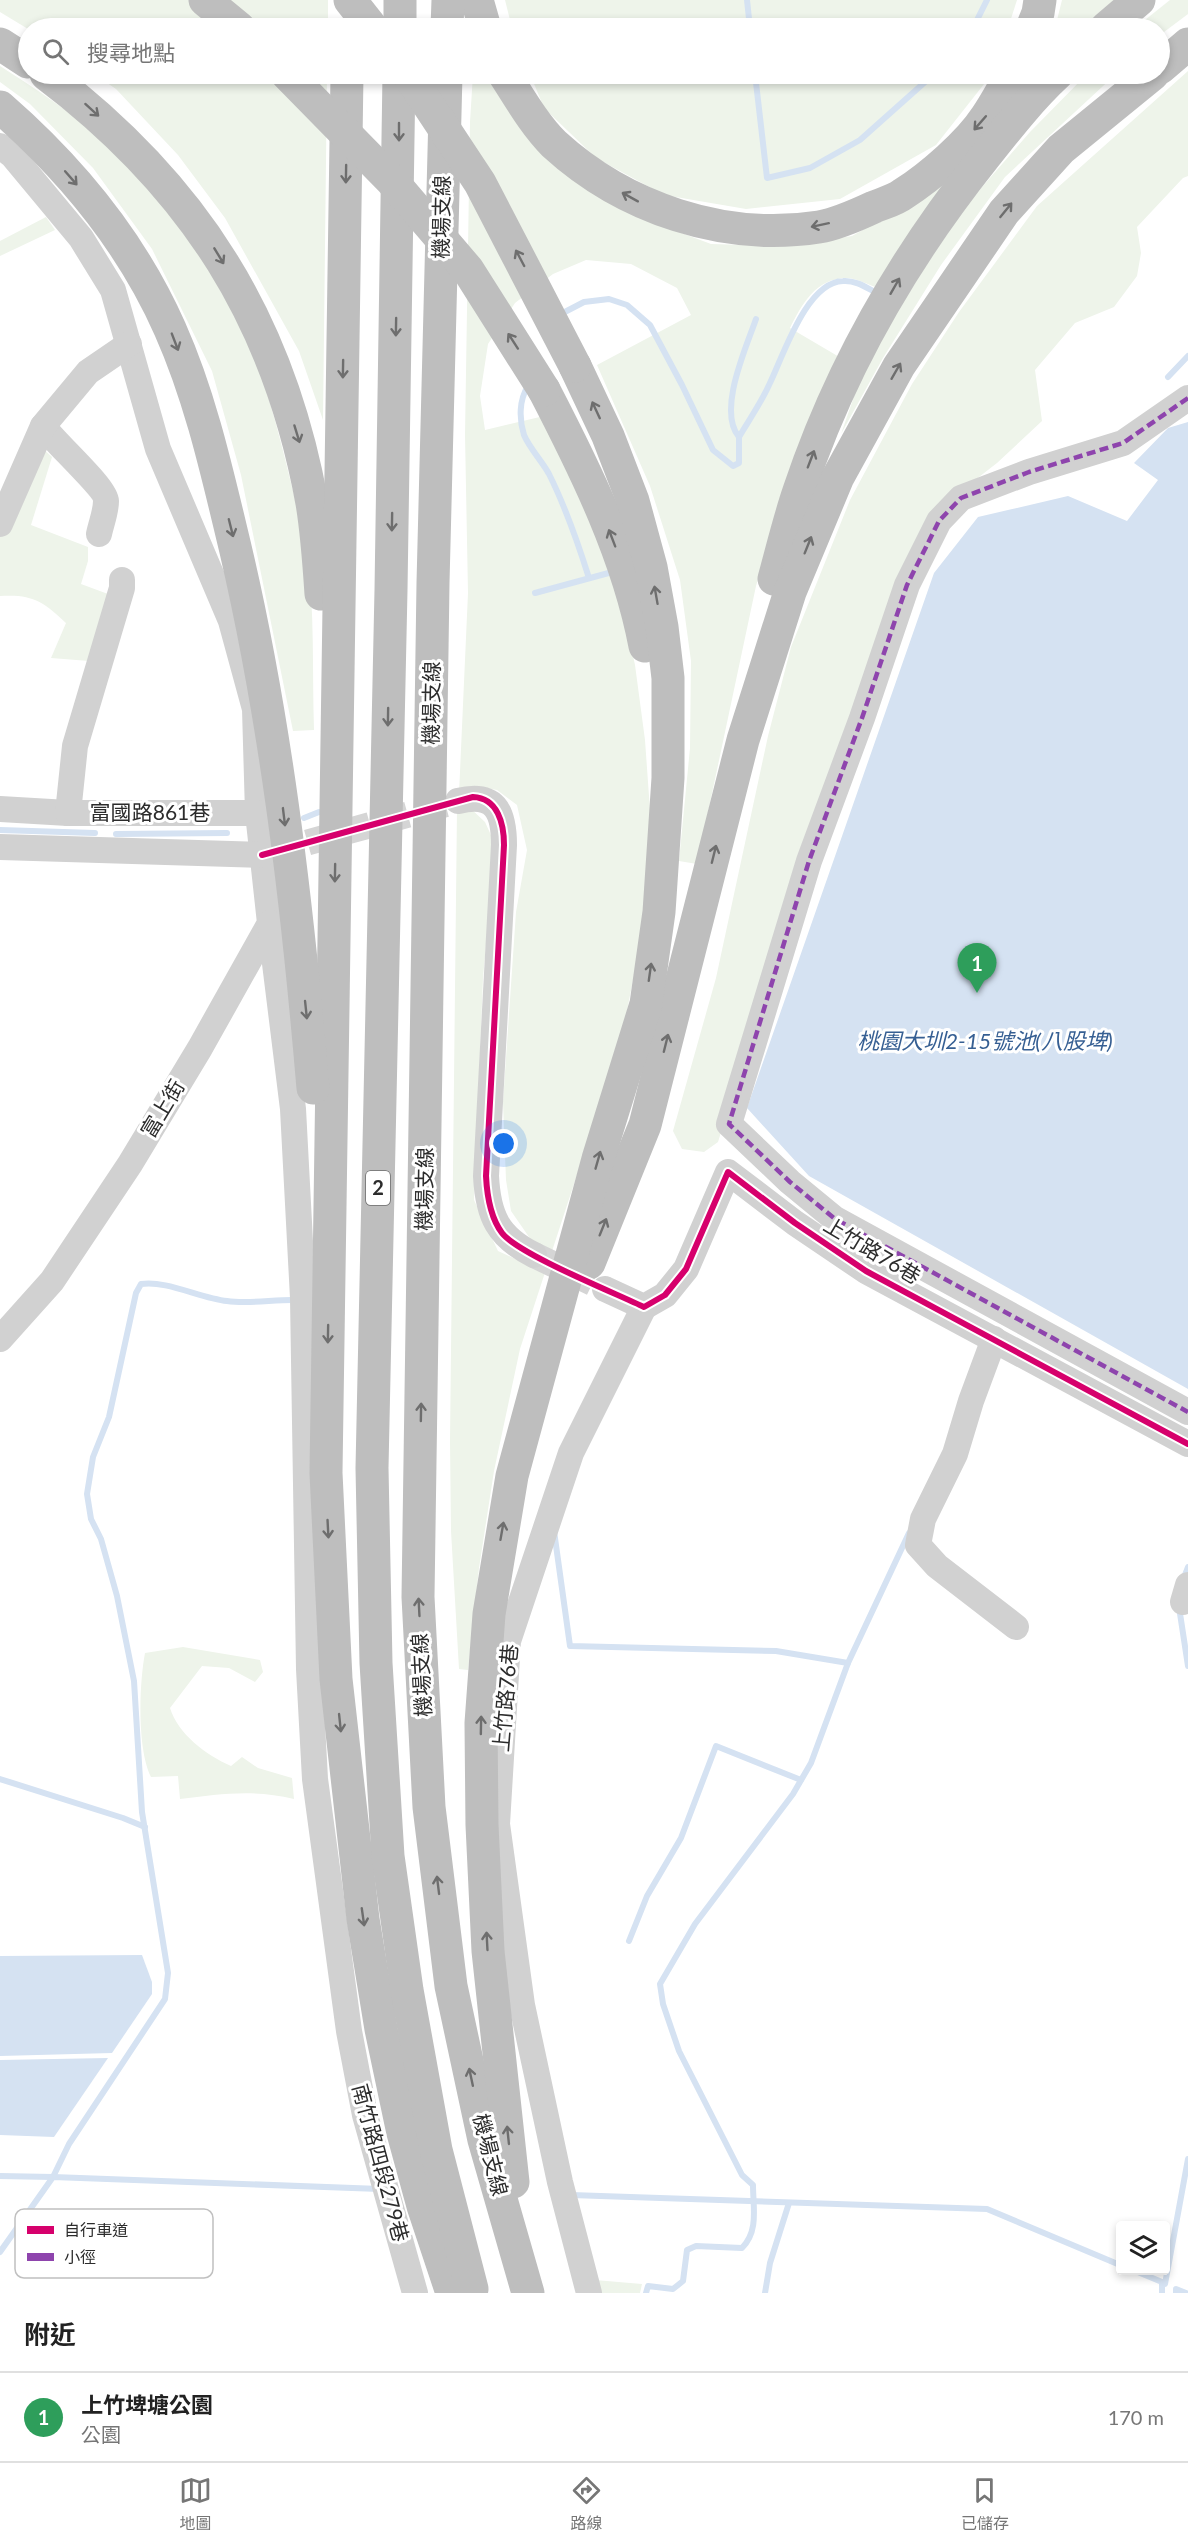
<!DOCTYPE html>
<html lang="zh-TW">
<head>
<meta charset="utf-8">
<style>
  body { margin:0; font-family:Lato,"Noto Sans TC",sans-serif; background:#f2f2f2; color:#222 }
  .controls { position:absolute; right:18px; bottom:18px; display:grid; overflow:hidden; border-radius:6px; box-shadow:0 3px 9px #0003 }
  .controls button { width:54px; height:54px; display:grid; place-items:center; padding:0; border:0; border-bottom:2px solid #e0e0e0; background:#fff; color:#222; font:30px sans-serif }
  .you { position:absolute; left:504px; top:1144px; width:21px; height:21px; margin:-15px; border:4px solid #fff; border-radius:50%; background:#1a73e8; box-shadow:0 0 0 9px #1a73e833 }
  .badge { display:grid; place-items:center; width:39px; height:39px; border-radius:50%; background:#767676; color:#fff; font-size:20px; font-weight:700 }
  .pin { position:absolute; translate:-50% -50px; filter:drop-shadow(0 2px 3px #0008) }
  .pin::after { content:''; position:absolute; top:32px; width:21px; height:18px; background:inherit; clip-path:polygon(0 0,100% 0,50% 100%) }
  .list { margin:0; padding:0; list-style:none }
  h2 { display:flex; justify-content:space-between; align-items:center; height:78px; margin:0; padding:0 24px; font-size:26px }
  h2 small { font-size:20px; font-weight:400; color:#767676 }
  .list li { display:grid; grid-template-columns:39px 1fr auto; gap:18px; align-items:center; box-sizing:border-box; height:90px; padding:0 24px; border-top:2px solid #e0e0e0 }
  .list b { display:block; font-size:22px; white-space:nowrap }
  .list p { margin:0; font-size:20px; white-space:nowrap; color:#767676 }
  .list em { font-size:20px; font-style:normal; color:#767676 }
  .icon { flex:none; width:33px; height:33px; fill:none; stroke:currentColor; stroke-width:2; stroke-linecap:round; stroke-linejoin:round }
  .map { position:relative; flex:none; width:1188px; height:2293px; overflow:hidden }
  .search { position:absolute; background:#fff; box-shadow:0 3px 9px #0003; left:18px; right:18px; top:18px; height:66px; display:flex; align-items:center; gap:15px; box-sizing:border-box; padding:0 21px; border-radius:33px; color:#767676; font-size:22px }
  .sheet { height:168px; background:#fff }
  nav { display:flex; justify-content:space-around; align-items:center; box-sizing:border-box; height:84px; border-top:2px solid #e0e0e0; background:#fff; font-size:16px; color:#767676 }
  nav a { display:grid; justify-items:center; gap:3px }
  nav .on { color:#767676 }
  .map>svg:first-child { display:block }
  .green { fill:#eef4ea }
  .water { fill:#d5e2f2 }
  .lines { fill:none; stroke-linecap:round; stroke-linejoin:round }
  .stream { stroke:#d5e2f2; stroke-width:6 }
  .minor-tunnel { stroke:#d5d5d5; stroke-width:26; stroke-dasharray:26 13; stroke-linecap:butt }
  .minor { stroke:#d1d1d1; stroke-width:26 }
  .highway { stroke:#bebebe; stroke-width:33 }
  .highway-bridge { stroke:#bebebe; stroke-width:33 }
  .quiet { stroke:#8e44ad; stroke-width:4.5; stroke-dasharray:9 4.5; stroke-linecap:butt }
  .cycleway-casing { stroke:#fff; stroke-width:10 }
  .cycleway { stroke:#d6006c; stroke-width:6 }
  .oneway { stroke:#6e6e6e }
  .labels { text-anchor:middle; stroke-width:6; stroke-linejoin:round; paint-order:stroke }
  .shield { fill:#fff; stroke:#6b6b6b; stroke-width:1.5 }
  .shield-label { font-size:20px; font-weight:bold; fill:#2c2c2c }
  .street-label { font-size:21px; fill:#2c2c2c; stroke:#fff }
  .water-label { font-size:22px; font-style:italic; fill:#365f93; stroke:#fff }
  .key { fill:#fff; stroke:#c0c0c0; stroke-width:1.5 }
  .key-label { font-size:16px; fill:#2c2c2c }
</style>
</head>
<body>
<div class="map">
<svg width="1188" height="2293" viewBox="0 0 1188 2293">
  <rect width="100%" height="100%" fill="#fff"/>
  <!-- green -->
  <g class="green">
    <path d="M0,0h328v28l-300,1 -28,-17z"/>
    <path d="M505,0h512l-9,28h-496z"/>
    <path d="M1062,0h52l-33,28h-26z"/>
    <path d="M1170,0h18v14l-28,21v-7h-25z"/>
    <path d="M0,66c34,22 69,44 99,72 71,65 131,152 164,243 12,36 21,73 30,110 4,20 11,41 14,62 8,58 5,119 7,177l-21,1 -52,-256 -29,-104 -60,-122 -59,-81 -63,-64 -30,-22z"/>
    <path d="M1188,71v105l-5,2 -46,49 4,26 -4,23 -23,31 -39,16 -40,47 7,51 -45,42 -49,38 -209,573 -21,68 -14,10 -22,-3 -9,-18 43,-153 52,-242 23,-89 59,-147 62,-116 47,-72 78,-106z"/>
    <path d="M94,74h233l-4,346 -24,-69 -74,-133 -47,-63 -62,-66z"/>
    <path d="M473,74h16l142,140 80,30 77,2 64,-10 34,-19 88,-67 -96,138c-9,-3 -22,-10 -31,-10 -31,0 -45,26 -57,50l51,30 -56,130 -29,98 -59,278 -18,-3 11,-113 1,-87 -11,-81 -30,-94 -53,-121 94,-50 -14,-27 -46,-24 -45,-4 -33,14 -38,29 -27,41 -8,52 5,34 59,-14 71,159 20,90 10,75 6,84 -6,93 -23,120 -102,312 -26,122 -15,97 -11,102 -9,-1 -8,-138 -1,-90 7,-633 12,-1 16,15 10,22 -12,134 -9,222 24,51 37,17 3,-18 -27,-39 -5,-31 -3,-78 13,-190 11,-62 -10,-45 -20,-15 -22,-4 -6,9 -10,-1 9,-201 -3,-158 5,-313z"/>
    <path d="M530,74h462l-56,71 -96,54 -94,10 -82,-14 -68,-37 -52,-50z"/>
    <path d="M1087,74h29l-111,103 -64,88 -58,93 -42,76 25,-72 61,-98 42,-62 61,-70z"/>
    <path d="M46,217l9,13 -55,26v-15z"/>
    <path d="M41,447l11,10 -21,68 57,22v14l-7,23 27,10 -19,67 -38,-3 15,-35c-23,-22 -34,-29 -66,-27v-59z"/>
    <path d="M183,1647l77,13 3,12 -8,10 -26,-14 -27,-2 -32,42c8,26 36,47 61,58l11,-9 16,11 34,10 2,21c-40,-10 -74,-5 -114,0l-2,-23 -27,1c-14,-28 -12,-92 -6,-124z"/>
    <path d="M595,2280l47,4 -2,9h-41z"/>
  </g>
  <!-- water -->
  <g class="water">
    <path d="M1188,422v967l-379,-213 -62,-68 187,-535 44,-56 90,-21 59,25 31,-41 -24,-17 34,-35z"/>
    <path d="M142,1955l10,27v12l-40,59 -112,3v-100z"/>
    <path d="M108,2058l-54,79 -54,-2v-75z"/>
  </g>
  <g class="lines">
    <!-- stream -->
    <g class="stream">
      <path d="M747,0l3,28"/>
      <path d="M973,28l14,-28"/>
      <path d="M755,74l12,104 43,-10 50,-28 74,-66"/>
      <path d="M559,315l25,-13 25,-3 18,6 23,20 32,60 31,65 20,16 6,-3v-26"/>
      <path d="M756,319c-10,29 -39,92 -17,118 10,-17 22,-34 30,-52 14,-28 37,-103 74,-104 13,-1 24,7 34,12"/>
      <path d="M1168,377l20,-21"/>
      <path d="M528,386c-9,14 -9,33 -4,49 6,14 18,26 25,39 17,34 29,69 40,104"/>
      <path d="M535,593l81,-22"/>
      <path d="M304,818l15,-6"/>
      <path d="M0,830l95,3"/>
      <path d="M116,834l111,-1"/>
      <path d="M554,1531l16,115 206,5 72,12"/>
      <path d="M1183,1580l5,-13"/>
      <path d="M1179,1607l9,59"/>
      <path d="M0,1779l123,39 22,9"/>
      <path d="M629,1941l18,-45 34,-58 35,-92 85,34"/>
      <path d="M0,2176l53,1 16,-33 96,-145 3,-26 -26,-161 -8,-131 -17,-85 -16,-57 -10,-20 -4,-25 6,-37 16,-40 27,-124 5,-9c25,-4 59,14 86,17 21,3 44,-1 65,-1"/>
      <path d="M571,2195l416,14 133,56"/>
      <path d="M0,2252l53,-75 327,12"/>
      <path d="M1133,2270l29,12v11"/>
      <path d="M1165,2284l23,-125"/>
      <path d="M646,2293l2,-7 25,3 10,-8 4,-31 9,-4 46,2c17,-17 11,-41 11,-63l-11,-10 -63,-124 -16,-47 -3,-20 35,-60 98,-130 18,-31 37,-100 61,-130"/>
      <path d="M765,2293l5,-30 19,-60"/>
      <path d="M1176,2293v-4l10,4"/>
    </g>
    <!-- minor-tunnel -->
    <g class="minor-tunnel">
      <path d="M270,853l176,-49"/>
      <path d="M534,1255l71,34"/>
    </g>
    <!-- minor -->
    <g class="minor">
      <path d="M0,146l12,9 69,83 32,52 45,159 73,172 24,88 3,104"/>
      <path d="M1188,398l-65,45 -94,29 -68,26 -22,23 -32,64 -45,133 -53,143 -80,263 61,58 45,37 353,193"/>
      <path d="M43,426c12,17 63,62 63,75 0,11 -5,23 -7,33"/>
      <path d="M0,524l43,-98 45,-54 41,-28"/>
      <path d="M458,801c37,-9 46,10 46,44l-18,331c2,40 12,61 48,79"/>
      <path d="M0,809l68,4h190l12,110 -70,125 -70,116 -78,117 -52,58"/>
      <path d="M68,813l7,-67 47,-158v-8"/>
      <path d="M0,847l262,8"/>
      <path d="M270,923l23,186 10,189 6,371 6,110 34,252 16,84 50,178"/>
      <path d="M605,1289l39,18 21,-12 21,-26 42,-97 67,51 71,48 322,173"/>
      <path d="M994,1339l-23,62 -16,53 -32,65 -5,26 19,21 79,61"/>
      <path d="M1183,1602l5,-17"/>
      <path d="M589,2293l-29,-111 -38,-177 -25,-181 11,-183 63,-188 73,-146"/>
    </g>
    <!-- highway -->
    <g class="highway">
      <path d="M205,0l34,28"/>
      <path d="M350,0l22,28"/>
      <path d="M477,0l8,28"/>
      <path d="M400,28v-28"/>
      <path d="M447,28l1,-28"/>
      <path d="M1032,28l6,-15 2,-13"/>
      <path d="M1106,28l33,-28"/>
      <path d="M0,44l28,18"/>
      <path d="M1160,68l28,-24"/>
      <path d="M46,74c148,112 233,246 266,429 5,30 7,61 9,91"/>
      <path d="M347,74l-21,1399 10,206 27,240 18,110 22,104 20,73 29,87"/>
      <path d="M399,74l-8,516 -19,878 4,195 12,193 19,134 29,160 36,139"/>
      <path d="M446,74l-13,509 -15,1014 11,210 22,179 33,154 44,153"/>
      <path d="M504,74c15,23 30,50 50,70 70,64 170,98 265,83 18,-3 38,-12 55,-20 10,-4 21,-7 29,-13 27,-17 66,-51 83,-77 10,-14 17,-29 26,-43"/>
      <path d="M0,107c70,61 132,136 170,222 28,63 44,130 60,197 45,184 67,374 83,562"/>
      <path d="M544,390c42,81 84,166 101,256"/>
      <path d="M774,579c8,-29 15,-59 25,-88 40,-120 105,-233 184,-332 23,-29 47,-60 74,-85"/>
      <path d="M589,1263l56,-138 98,-385 47,-148 48,-115 61,-111 105,-154 57,-63 92,-75"/>
      <path d="M513,2182l-25,-231 -6,-126 -1,-102 8,-109 23,-138 86,-317 48,-155 13,-92 9,-134v-100l-6,-51 -11,-60 -18,-66 -25,-65 -33,-70"/>
    </g>
    <!-- highway-bridge -->
    <g class="highway-bridge">
      <path d="M287,74l105,107 76,89 76,120"/>
      <path d="M408,74l72,109 95,183"/>
    </g>
    <!-- quiet -->
    <path class="quiet" d="M1188,398l-65,45 -94,29 -68,26 -22,23 -32,64 -45,133 -53,143 -80,263 61,58 45,37 353,193"/>
    <defs>
      <path id="cycleway" d="M262,855l211,-58c25,1 31,27 31,48l-18,331c1,20 4,41 16,57 16,21 113,60 142,74l21,-12 21,-26 42,-97 67,51 71,48 322,173"/>
    </defs>
    <!-- cycleway casing -->
    <use href="#cycleway" class="cycleway-casing"/>
    <!-- cycleway -->
    <use href="#cycleway" class="cycleway"/>
  </g>
  <!-- one-way arrows -->
  <defs><path id="oneway-shaft" d="M-6 0H5M1.5-3L5.5 0L1.5 3" fill="none" stroke-width="1.6" stroke-linecap="round" stroke-linejoin="round" transform="scale(1.5)"/></defs>
  <g class="oneway">
    <use href="#oneway-shaft" transform="translate(92 110) rotate(42)"/>
    <use href="#oneway-shaft" transform="translate(980 123) rotate(131)"/>
    <use href="#oneway-shaft" transform="translate(399 132) rotate(90)"/>
    <use href="#oneway-shaft" transform="translate(346 174) rotate(91)"/>
    <use href="#oneway-shaft" transform="translate(71 178) rotate(49)"/>
    <use href="#oneway-shaft" transform="translate(630 197) rotate(-151)"/>
    <use href="#oneway-shaft" transform="translate(1006 210) rotate(-51)"/>
    <use href="#oneway-shaft" transform="translate(820 225) rotate(168)"/>
    <use href="#oneway-shaft" transform="translate(219 256) rotate(59)"/>
    <use href="#oneway-shaft" transform="translate(520 258) rotate(-118)"/>
    <use href="#oneway-shaft" transform="translate(895 286) rotate(-60)"/>
    <use href="#oneway-shaft" transform="translate(396 327) rotate(91)"/>
    <use href="#oneway-shaft" transform="translate(513 341) rotate(-123)"/>
    <use href="#oneway-shaft" transform="translate(175 342) rotate(69)"/>
    <use href="#oneway-shaft" transform="translate(343 369) rotate(91)"/>
    <use href="#oneway-shaft" transform="translate(896 371) rotate(-60)"/>
    <use href="#oneway-shaft" transform="translate(596 410) rotate(-115)"/>
    <use href="#oneway-shaft" transform="translate(297 434) rotate(73)"/>
    <use href="#oneway-shaft" transform="translate(811 459) rotate(-69)"/>
    <use href="#oneway-shaft" transform="translate(392 522) rotate(91)"/>
    <use href="#oneway-shaft" transform="translate(231 528) rotate(76)"/>
    <use href="#oneway-shaft" transform="translate(612 538) rotate(-111)"/>
    <use href="#oneway-shaft" transform="translate(808 545) rotate(-68)"/>
    <use href="#oneway-shaft" transform="translate(656 595) rotate(-100)"/>
    <use href="#oneway-shaft" transform="translate(388 717) rotate(91)"/>
    <use href="#oneway-shaft" transform="translate(284 817) rotate(83)"/>
    <use href="#oneway-shaft" transform="translate(714 854) rotate(-76)"/>
    <use href="#oneway-shaft" transform="translate(335 873) rotate(91)"/>
    <use href="#oneway-shaft" transform="translate(650 972) rotate(-82)"/>
    <use href="#oneway-shaft" transform="translate(306 1010) rotate(84)"/>
    <use href="#oneway-shaft" transform="translate(666 1043) rotate(-76)"/>
    <use href="#oneway-shaft" transform="translate(598 1160) rotate(-74)"/>
    <use href="#oneway-shaft" transform="translate(603 1227) rotate(-68)"/>
    <use href="#oneway-shaft" transform="translate(328 1334) rotate(91)"/>
    <use href="#oneway-shaft" transform="translate(421 1412) rotate(-89)"/>
    <use href="#oneway-shaft" transform="translate(328 1529) rotate(87)"/>
    <use href="#oneway-shaft" transform="translate(502 1531) rotate(-80)"/>
    <use href="#oneway-shaft" transform="translate(419 1607) rotate(-93)"/>
    <use href="#oneway-shaft" transform="translate(340 1723) rotate(84)"/>
    <use href="#oneway-shaft" transform="translate(481 1725) rotate(-89)"/>
    <use href="#oneway-shaft" transform="translate(438 1885) rotate(-97)"/>
    <use href="#oneway-shaft" transform="translate(363 1917) rotate(82)"/>
    <use href="#oneway-shaft" transform="translate(487 1941) rotate(-93)"/>
    <use href="#oneway-shaft" transform="translate(471 2077) rotate(-102)"/>
    <use href="#oneway-shaft" transform="translate(508 2135) rotate(-96)"/>
  </g>
  <g class="labels">
    <!-- shield labels -->
    <rect class="shield" x="366" y="1171" width="24" height="34" rx="4.5"/>
    <g class="shield-label">
      <text x="378" y="1195">2</text>
    </g>
    <!-- street labels -->
    <g class="street-label">
      <text transform="translate(442 217) rotate(-89)" y="7">機場支線</text>
      <text transform="translate(432 703) rotate(-89)" y="7">機場支線</text>
      <text x="150" y="820">富國路861巷</text>
      <text transform="translate(163 1109) rotate(-59)" y="7">富上街</text>
      <text transform="translate(425 1189) rotate(-89)" y="7">機場支線</text>
      <text transform="translate(872 1251) rotate(31)" y="7">上竹路76巷</text>
      <text transform="translate(422 1675) rotate(-93)" y="7">機場支線</text>
      <text transform="translate(506 1698) rotate(-85)" y="7">上竹路76巷</text>
      <text transform="translate(490 2155) rotate(76)" y="7">機場支線</text>
      <text transform="translate(380 2163) rotate(75)" y="7">南竹路四段279巷</text>
    </g>
    <!-- water labels -->
    <g class="water-label">
      <text x="985" y="1049">桃園大圳2-15號池(八股埤)</text>
    </g>
  </g>
  <!-- legend -->
  <rect x="15" y="2209" width="198" height="69" rx="9" class="key"/>
  <rect x="27" y="2226" width="27" height="8" fill="#d6006c"/>
  <rect x="27" y="2253" width="27" height="8" fill="#8e44ad"/>
  <g class="key-label">
    <text x="64" y="2236">自行車道</text>
    <text x="64" y="2263">小徑</text>
  </g>
</svg>
<div class="controls">
<button><svg class="icon" aria-label="layers" viewBox="0 0 24 24"><path d="M12 4l9 5-9 5-9-5zM3 14l9 5 9-5"/></svg></button>
</div>
<div class="you"></div>
<div class="pin badge" style="left:977px;top:993px;background:#2e9e5b">1</div>
<div class="search"><svg class="icon" aria-label="search" viewBox="0 0 24 24"><circle cx="10" cy="10" r="6"/><path d="M15 15l6 6"/></svg>搜尋地點</div>
</div>
<section class="sheet">
<h2>附近<small></small></h2>
<ul class="list">
<li><span class="badge" style="background:#2e9e5b">1</span><div><b>上竹埤塘公園</b><p>公園</p></div><em>170 m</em></li>
</ul>
</section>
<nav>
<a class="on"><svg class="icon" aria-label="map" viewBox="0 0 24 24"><path d="M3 6l6-2 6 2 6-2v14l-6 2-6-2-6 2zM9 4v14M15 6v14"/></svg>地圖</a>
<a><svg class="icon" aria-label="directions" viewBox="0 0 24 24"><path d="M12 3l9 9-9 9-9-9zM9 14v-3h6M13 9l2 2-2 2"/></svg>路線</a>
<a><svg class="icon" aria-label="saved" viewBox="0 0 24 24"><path d="M7 4h10v16l-5-4-5 4z"/></svg>已儲存</a>
</nav>
</body>
</html>
